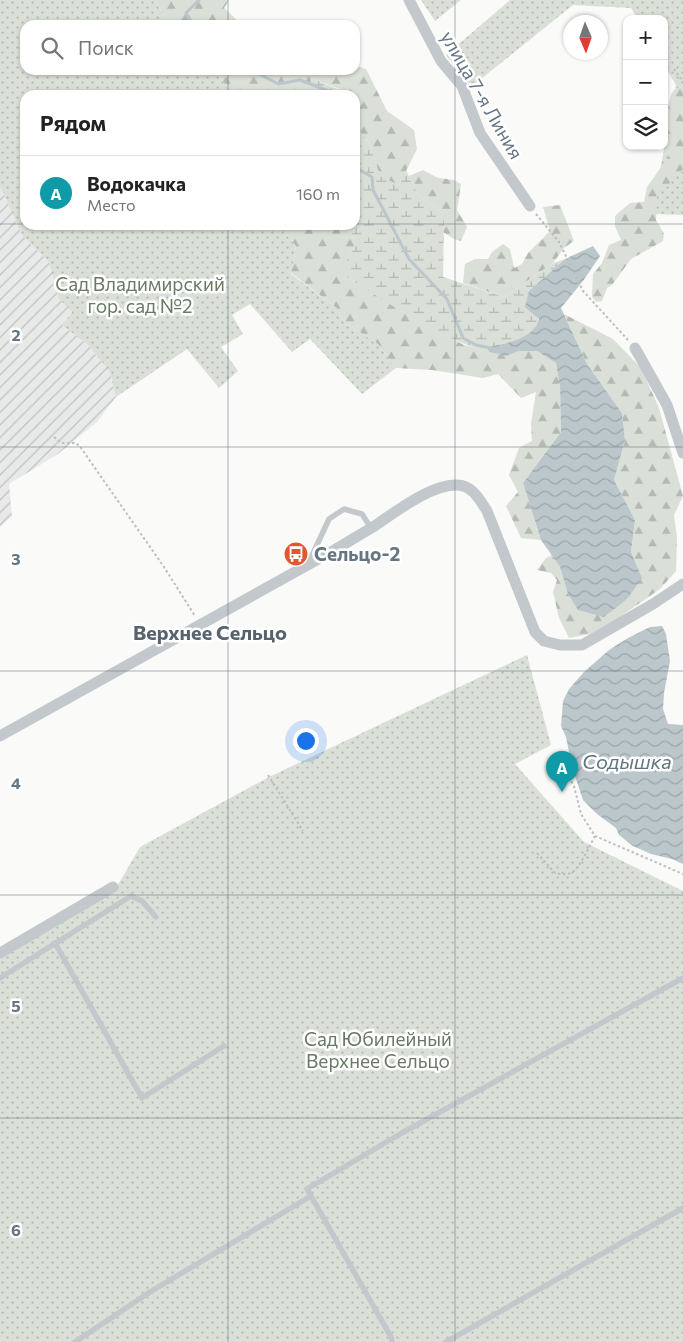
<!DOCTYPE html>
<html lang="ru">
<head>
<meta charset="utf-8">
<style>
  body { margin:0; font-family:Commissioner,sans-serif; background:#f2f2f2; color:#222 }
  .controls { position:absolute; right:15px; top:15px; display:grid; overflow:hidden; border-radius:10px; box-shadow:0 1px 4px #0004 }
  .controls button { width:45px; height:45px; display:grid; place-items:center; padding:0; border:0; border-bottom:1px solid #e0e0e0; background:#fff; color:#222; font:25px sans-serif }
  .compass { position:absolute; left:563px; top:15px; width:45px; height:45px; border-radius:50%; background:#fff; box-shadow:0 1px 4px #0004; rotate:178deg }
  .you { position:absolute; left:305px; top:740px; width:18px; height:18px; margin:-12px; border:4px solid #fff; border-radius:50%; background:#1a73e8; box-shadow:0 0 0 8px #1a73e833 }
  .badge { display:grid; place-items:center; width:32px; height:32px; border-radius:50%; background:#ea580c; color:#fff; font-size:16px; font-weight:700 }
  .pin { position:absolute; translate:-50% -41px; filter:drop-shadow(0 1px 2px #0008) }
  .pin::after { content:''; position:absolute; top:26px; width:18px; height:15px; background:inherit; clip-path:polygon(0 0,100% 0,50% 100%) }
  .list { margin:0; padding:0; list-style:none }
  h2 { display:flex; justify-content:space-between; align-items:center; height:65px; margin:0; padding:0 20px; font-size:21px }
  h2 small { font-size:16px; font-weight:400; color:#767676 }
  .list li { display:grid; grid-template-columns:32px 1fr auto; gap:15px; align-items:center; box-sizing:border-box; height:75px; padding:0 20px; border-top:1px solid #e0e0e0 }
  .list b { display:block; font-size:19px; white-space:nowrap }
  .list p { margin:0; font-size:16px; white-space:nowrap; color:#767676 }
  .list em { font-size:16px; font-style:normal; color:#767676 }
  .icon { flex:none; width:28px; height:28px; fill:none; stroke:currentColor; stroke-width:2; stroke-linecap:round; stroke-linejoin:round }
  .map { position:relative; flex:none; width:683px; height:1342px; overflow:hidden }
  .search { position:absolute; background:#fff; box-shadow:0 1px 4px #0004; left:20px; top:20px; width:340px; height:55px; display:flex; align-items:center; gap:12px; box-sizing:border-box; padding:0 18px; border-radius:15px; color:#767676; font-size:19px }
  .panel { position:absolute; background:#fff; box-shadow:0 1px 4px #0004; left:20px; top:90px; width:340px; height:140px; border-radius:15px }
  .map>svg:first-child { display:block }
  .industrial { fill:url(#industrial-furrows) }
  .grass { fill:url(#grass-dots) }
  .forest { fill:url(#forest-firs) }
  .wetland { fill:url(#wetland-marsh) }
  .water { fill:url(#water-waves) }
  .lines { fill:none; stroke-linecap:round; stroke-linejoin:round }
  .stream { stroke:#bbc7cb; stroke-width:3 }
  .path { stroke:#bbbfc2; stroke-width:2; stroke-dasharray:2.5 2.5; stroke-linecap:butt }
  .lane { stroke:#c3c8cc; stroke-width:5.5 }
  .street { stroke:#c3c8cc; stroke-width:11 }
  .grid { fill:none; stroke:#657683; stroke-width:1; stroke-opacity:0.55 }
  .labels { text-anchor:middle; stroke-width:5; stroke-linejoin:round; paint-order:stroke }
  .street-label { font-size:19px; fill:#657683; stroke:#fff }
  .park-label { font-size:19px; fill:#687a64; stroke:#fff }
  .poi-label { font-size:19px; font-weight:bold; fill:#657683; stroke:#fff; text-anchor:start }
  .neighbourhood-label { font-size:20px; font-weight:bold; fill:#57646e; stroke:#fff }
  .water-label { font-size:20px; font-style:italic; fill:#60757c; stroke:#fff }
  .grid-label { font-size:16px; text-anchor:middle; font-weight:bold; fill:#657683; stroke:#fff; stroke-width:5; stroke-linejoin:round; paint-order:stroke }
</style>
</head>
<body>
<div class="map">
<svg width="683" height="1342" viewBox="0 0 683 1342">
  <defs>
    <pattern id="industrial-furrows" width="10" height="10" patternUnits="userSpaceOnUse" patternTransform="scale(1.25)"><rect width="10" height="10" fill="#e8e9e9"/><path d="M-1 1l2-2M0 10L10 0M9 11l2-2" fill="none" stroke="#c0c1c2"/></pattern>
    <pattern id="grass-dots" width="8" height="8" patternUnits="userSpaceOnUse" patternTransform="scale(1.25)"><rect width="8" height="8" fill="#dadfd7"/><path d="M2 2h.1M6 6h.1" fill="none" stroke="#b4b9b4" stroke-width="1.8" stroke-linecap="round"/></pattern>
    <pattern id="forest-firs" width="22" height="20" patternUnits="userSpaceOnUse" patternTransform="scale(1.25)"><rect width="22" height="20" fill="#dadfd7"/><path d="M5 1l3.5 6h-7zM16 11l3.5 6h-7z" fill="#b4b9b4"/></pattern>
    <pattern id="wetland-marsh" width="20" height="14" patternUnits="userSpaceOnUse" patternTransform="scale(1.25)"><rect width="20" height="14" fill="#dadfd7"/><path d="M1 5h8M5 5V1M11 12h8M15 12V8" fill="none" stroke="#b4b9b4"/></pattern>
    <pattern id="water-waves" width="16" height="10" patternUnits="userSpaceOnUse" patternTransform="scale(1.25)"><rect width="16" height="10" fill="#bbc7cb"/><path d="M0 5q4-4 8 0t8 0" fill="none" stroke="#9ca6aa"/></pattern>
  </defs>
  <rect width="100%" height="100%" fill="#fafaf8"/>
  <!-- industrial -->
  <path class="industrial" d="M0,186l22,49 27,27 10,37 13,13 -10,13 26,20 22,27 6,25 -19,25 -39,32 -49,30 3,32 -12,11z"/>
  <!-- grass -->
  <g class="grass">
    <path d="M0,0h155l14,25h-144v45h189l19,25h-208v130h254l17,21 -5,28 47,35 5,12 35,23 18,24 -34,26 -52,-55 -18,13 -42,-48 -18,11 11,19 -22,13 17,24 -19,17 -32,-39 -71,48 -6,-25 -22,-27 -26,-20 10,-13 -13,-13 -10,-37 -27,-27 -22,-49z"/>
    <path d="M421,0h40l-26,21z"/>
    <path d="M510,0h173v215l-31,-1 24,-129 -12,-20v-46h-26l-7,-11 -58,-3 -102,82 -25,-32z"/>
    <path d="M527,655l24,90 -36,19 69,78 99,49v451h-683v-386l115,-66 25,-43 129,-70z"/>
  </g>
  <!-- forest -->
  <g class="forest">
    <path d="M155,0h74l-5,8 18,17h-73z"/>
    <path d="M355,65l11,4 21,42 27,19 3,19 -18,36 -19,-8 -10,-33 -13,-16v-30l-2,-3 -44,-17 -1,17h-77l-19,-25h141z"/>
    <path d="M683,86v83l-26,27 -1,24 8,14 -1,7 -32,18 -19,26 -5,3 -5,13 -6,1 -4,-5 1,-23 9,-11 7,-18 12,-5 -6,-14v-10l15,-13 14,-1 3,-15 24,-34 -2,-4 -20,-3h15v-35l4,-1c2,-12 2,-22 15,-24z"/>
    <path d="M423,170l15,8 16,2 7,4 -4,26 10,17 -6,14 -7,-2 -11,-7 1,-18 -26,-19 -9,-19z"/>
    <path d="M560,205l14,36 -10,7 -11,15 -49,34 -41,-14 2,-19 10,-5h13l4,-7 11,-8 7,5 4,19 8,-4 6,-11 22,-22 -7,-24z"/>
    <path d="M279,225h63l9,7 5,13 -11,18v13l73,45 46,24 42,11 13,-5h18l19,12 4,24 1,45 -38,51 18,57 -20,-2 -15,-32 12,-14 -9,-17 10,-27 13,-7 -1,-17 5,-32 -15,6 -23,-24 -15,4 -51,-8 -36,-2 -18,-24 -35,-23 -5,-12 -47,-36 5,-27z"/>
    <path d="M564,314l49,25 28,29 18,40 24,88 -9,19 3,23 -1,33 -16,18 -46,32 -24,13 -21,4 -10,-20 -6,-26 4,-12 -6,-7 -14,-3 9,-12 6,-3 8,12 8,27 74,-16 -11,-26 4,-32 -21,-40 11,-40 -3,-27 -35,-49z"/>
  </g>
  <!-- wetland -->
  <g class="wetland">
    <path d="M311,78l41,17h-42z"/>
    <path d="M355,96l2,2v30l13,16 10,32 19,9 7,-15 12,25 26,19 -1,63 61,20 49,-34 12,-4 -36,32c3,9 10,22 9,30 -2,17 -38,24 -51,26l2,5c-52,-14 -98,-48 -144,-76v-13l11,-18 -5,-13 -9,-7h13z"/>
  </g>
  <!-- water -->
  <g class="water">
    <path d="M593,246l7,10 -17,25 -22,27 26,56 35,49 3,27 -11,40 21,40 -4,32 11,26 -15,21 -23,18 -26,-7 -10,-16 -8,-27 -19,-27 -18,-57 38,-51 -1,-45 -4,-24 -19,-12h-18l-13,5 -17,-4 -2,-5c17,-3 47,-8 52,-28l-14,-12 4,-16 36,-32z"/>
    <path d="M662,626l4,8 4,27 -6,32 -1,16 5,15 15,1v139l-11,-5 -21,-5 -18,-8 -14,-11 -3,-7 -19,-14 -14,-14 -11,-33 -6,-30 -5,-11 2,-25 6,-12 15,-17 25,-22 19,-12 22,-11z"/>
  </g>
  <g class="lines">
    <!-- stream -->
    <g class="stream">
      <path d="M194,25l-8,-12 13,-13"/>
      <path d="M252,70l26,14 22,-4 39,15"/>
      <path d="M355,111v1"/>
      <path d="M355,167l17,10 1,13 36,69 38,40 16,39 13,7 14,3"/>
    </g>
    <!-- path -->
    <g class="path">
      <path d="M674,69l9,13"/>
      <path d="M536,214l23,28 24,49 45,49"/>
      <path d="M54,437l8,6h14l5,5 83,119 31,49"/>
      <path d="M566,773l8,13 7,28 14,22 88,38"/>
      <path d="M268,775l35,56"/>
      <path d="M537,853l18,20c5,1 10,2 16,0 9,-5 19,-28 24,-37"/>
    </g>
    <!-- lane -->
    <g class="lane">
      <path d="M309,562l20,-43 15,-10 18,5 9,14"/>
      <path d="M55,943l87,155 82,-52"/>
      <path d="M0,978l131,-82 11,5 14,16"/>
      <path d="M75,1342l75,-50 161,-96"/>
      <path d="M392,1342l-1,-5 -84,-148 93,-55 283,-156"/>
      <path d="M446,1342l237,-134"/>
    </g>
    <!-- street -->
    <g class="street">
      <path d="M409,0l32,61 21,25 18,47 50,73"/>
      <path d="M635,348l32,57 16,48"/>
      <path d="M0,736c110,-61 221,-123 331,-184 14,-8 28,-17 42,-25 21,-14 58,-43 84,-42 15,0 23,15 30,26l48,121 9,9 16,4h22l71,-41 30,-20"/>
      <path d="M0,953l113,-66"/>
    </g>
  </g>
  <!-- grid -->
  <path class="grid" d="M228,0v25M455,0v1342M228,70v25M0,224h25M355,224h328M228,225v1117M0,447h683M0,671h683M0,895h683M0,1118h683"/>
  <!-- icons -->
  <defs>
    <symbol id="bus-disc" viewBox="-11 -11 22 22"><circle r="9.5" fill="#e4572e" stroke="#fff"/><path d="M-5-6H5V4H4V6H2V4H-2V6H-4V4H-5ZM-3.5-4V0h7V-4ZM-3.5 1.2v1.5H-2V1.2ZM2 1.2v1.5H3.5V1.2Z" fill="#fff"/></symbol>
  </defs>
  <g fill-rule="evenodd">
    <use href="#bus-disc" x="282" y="540" width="28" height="28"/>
  </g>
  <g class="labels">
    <!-- street labels -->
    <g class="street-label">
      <text transform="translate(482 95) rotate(60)" y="7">улица 7-я Линия</text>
    </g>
    <!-- park labels -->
    <g class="park-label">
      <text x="140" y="291">Сад Владимирский<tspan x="140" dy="22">гор. сад №2</tspan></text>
      <text x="378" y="1046">Сад Юбилейный<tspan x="378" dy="22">Верхнее Сельцо</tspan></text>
    </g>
    <!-- poi labels -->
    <g class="poi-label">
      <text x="314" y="561">Сельцо-2</text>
    </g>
    <!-- neighbourhood labels -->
    <g class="neighbourhood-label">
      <text x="210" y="640">Верхнее Сельцо</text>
    </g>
    <!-- water labels -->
    <g class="water-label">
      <text x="627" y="769">Содышка</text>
    </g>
  </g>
  <g class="grid-label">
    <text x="16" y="341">2</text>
    <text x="16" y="565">3</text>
    <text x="16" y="789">4</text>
    <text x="16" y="1012">5</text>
    <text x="16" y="1236">6</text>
  </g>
</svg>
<div class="controls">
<button>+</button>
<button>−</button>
<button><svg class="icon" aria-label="layers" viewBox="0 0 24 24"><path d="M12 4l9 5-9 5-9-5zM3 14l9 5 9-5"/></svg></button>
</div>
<svg class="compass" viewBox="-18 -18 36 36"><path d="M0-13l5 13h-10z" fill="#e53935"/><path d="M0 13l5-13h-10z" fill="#767676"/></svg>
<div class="you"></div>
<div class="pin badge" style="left:562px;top:792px;background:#0f9aa8">A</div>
<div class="search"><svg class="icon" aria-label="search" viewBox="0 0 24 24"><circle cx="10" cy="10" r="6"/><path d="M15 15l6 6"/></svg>Поиск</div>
<section class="panel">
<h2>Рядом<small></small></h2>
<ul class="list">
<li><span class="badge" style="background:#0f9aa8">A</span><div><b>Водокачка</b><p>Место</p></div><em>160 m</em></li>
</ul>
</section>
</div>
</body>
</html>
